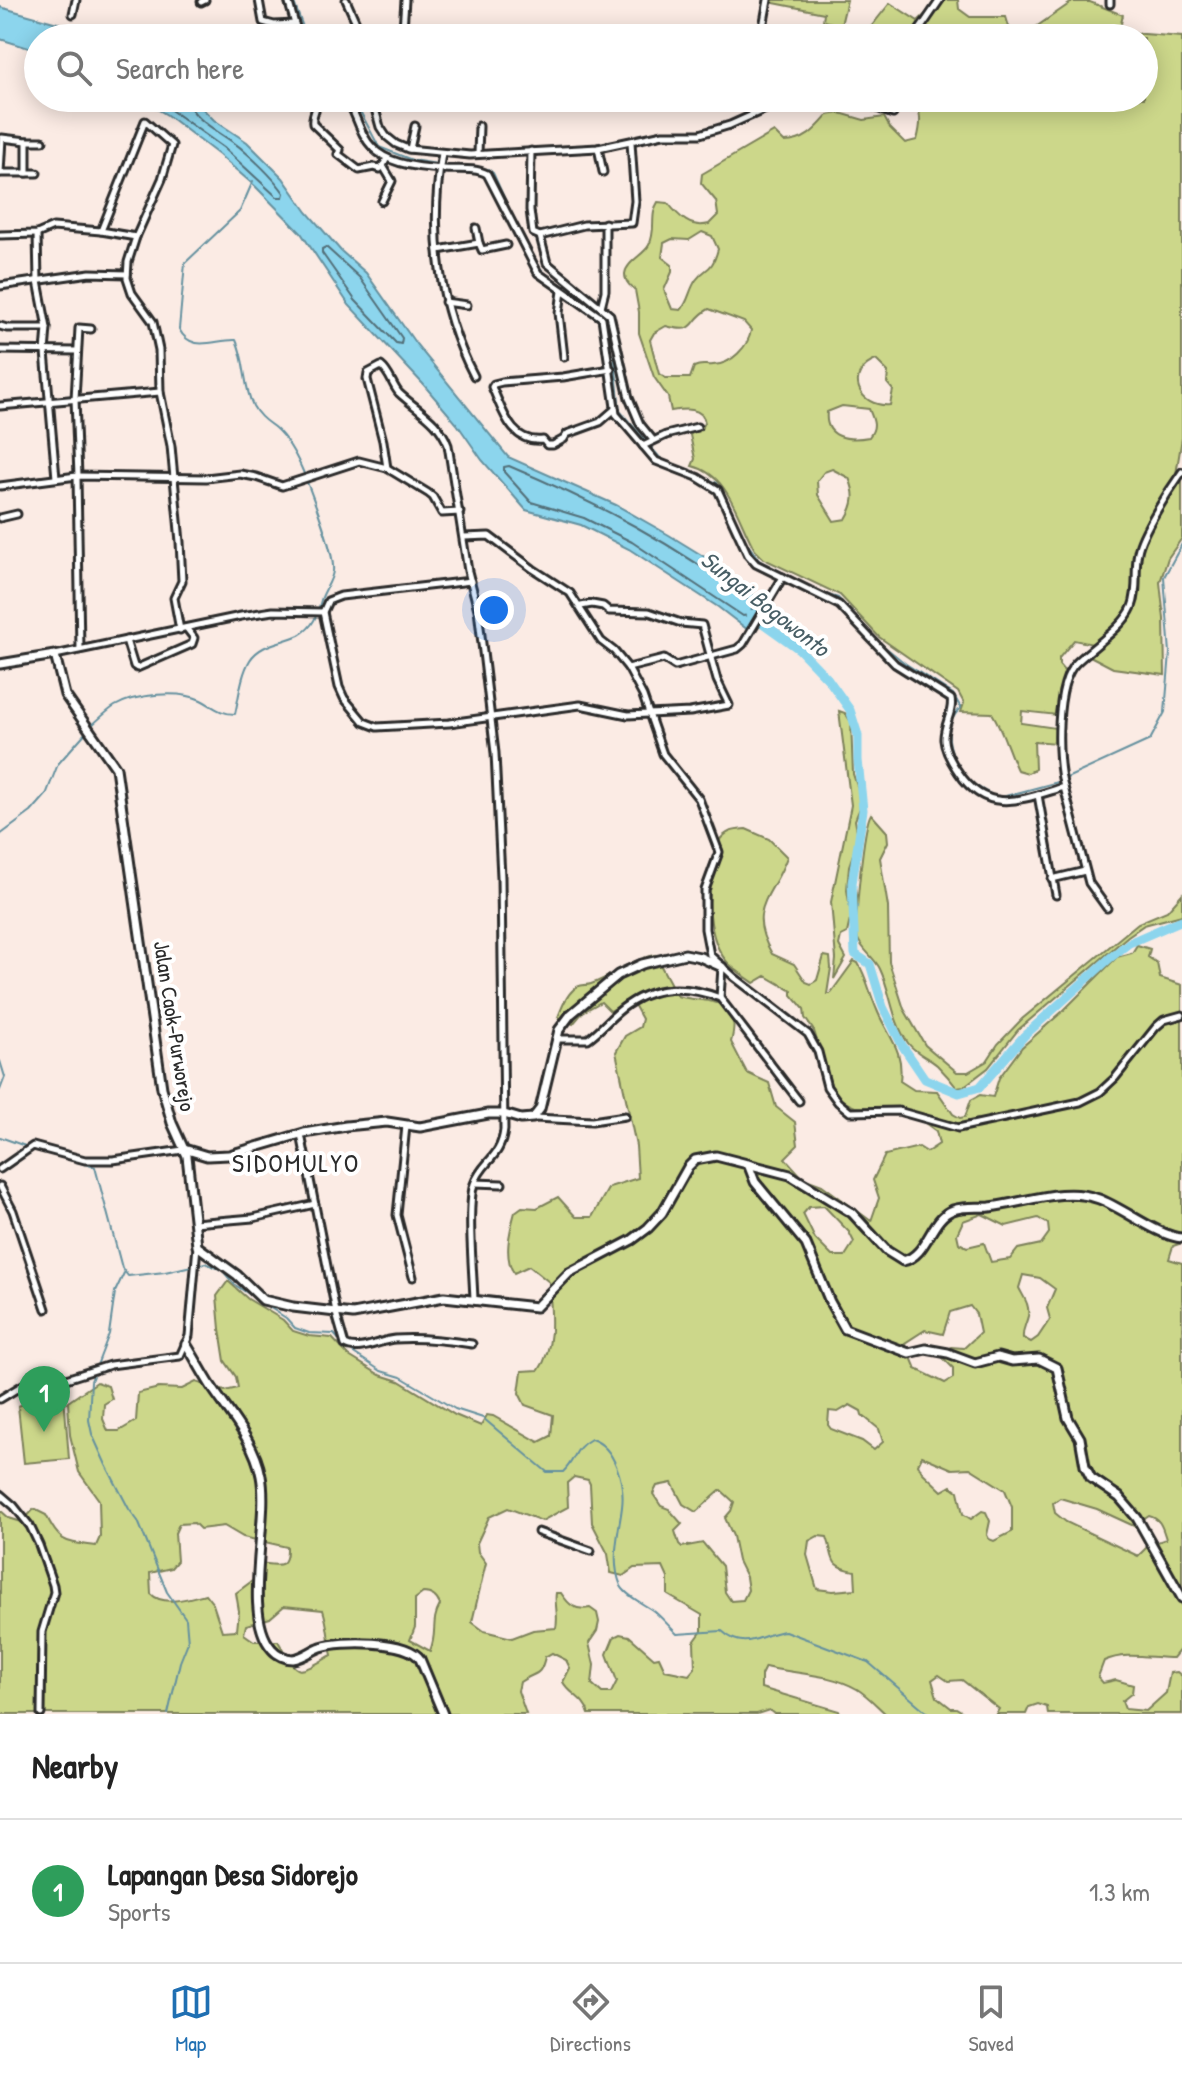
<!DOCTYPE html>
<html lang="en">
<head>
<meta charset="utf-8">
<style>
  body { margin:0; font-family:"Patrick Hand",sans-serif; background:#f2f2f2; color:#222 }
  .you { position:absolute; left:494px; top:610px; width:28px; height:28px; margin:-20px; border:6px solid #fff; border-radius:50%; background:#1a73e8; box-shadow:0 0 0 12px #1a73e833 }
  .badge { display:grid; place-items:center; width:52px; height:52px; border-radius:50%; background:#1f6fb2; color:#fff; font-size:26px; font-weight:700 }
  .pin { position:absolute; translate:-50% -66px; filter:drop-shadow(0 2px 4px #0008) }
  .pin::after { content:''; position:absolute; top:42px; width:28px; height:24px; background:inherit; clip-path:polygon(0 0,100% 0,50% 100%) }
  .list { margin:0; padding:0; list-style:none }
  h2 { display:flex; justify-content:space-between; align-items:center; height:104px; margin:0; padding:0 32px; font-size:34px }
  h2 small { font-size:26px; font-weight:400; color:#767676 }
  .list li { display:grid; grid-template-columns:52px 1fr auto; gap:24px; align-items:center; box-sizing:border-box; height:144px; padding:0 32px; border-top:2px solid #e0e0e0 }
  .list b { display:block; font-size:30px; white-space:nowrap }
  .list p { margin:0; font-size:26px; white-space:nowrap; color:#767676 }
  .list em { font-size:26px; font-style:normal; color:#767676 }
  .icon { flex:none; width:44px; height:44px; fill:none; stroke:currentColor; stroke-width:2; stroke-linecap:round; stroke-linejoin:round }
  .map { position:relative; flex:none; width:1182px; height:1714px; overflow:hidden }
  .search { position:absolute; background:#fff; box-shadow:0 4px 20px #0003; left:24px; right:24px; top:24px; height:88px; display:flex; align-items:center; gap:20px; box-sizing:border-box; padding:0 28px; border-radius:44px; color:#767676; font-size:30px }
  .sheet { height:248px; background:#fff }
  nav { display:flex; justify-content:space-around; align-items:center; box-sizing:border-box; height:112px; border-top:2px solid #e0e0e0; background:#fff; font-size:22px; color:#767676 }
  nav a { display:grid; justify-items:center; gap:4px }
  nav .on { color:#1f6fb2 }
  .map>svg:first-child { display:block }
  .green { fill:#ccd78a; stroke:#7c815a; stroke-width:2; fill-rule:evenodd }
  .water { fill:#8cd5ed; stroke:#65919f; stroke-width:2 }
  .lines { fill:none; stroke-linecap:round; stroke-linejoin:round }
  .shore { stroke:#526f79; stroke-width:2 }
  .stream { stroke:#65919f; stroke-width:2 }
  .river { stroke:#8cd5ed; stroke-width:9 }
  .street-casing { stroke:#2b2b2b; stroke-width:11 }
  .secondary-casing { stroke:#2b2b2b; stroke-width:13 }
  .street { stroke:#fff; stroke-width:5 }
  .secondary { stroke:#fff; stroke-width:7 }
  .labels { text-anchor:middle; stroke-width:8; stroke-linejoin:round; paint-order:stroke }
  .street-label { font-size:22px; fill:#2b2b2b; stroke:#fff }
  .water-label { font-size:24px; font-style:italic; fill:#485e65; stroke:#fff }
  .quarter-label { font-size:26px; letter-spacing:2px; fill:#2b2b2b; stroke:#fff }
</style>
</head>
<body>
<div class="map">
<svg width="1182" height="1714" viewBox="0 0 1182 1714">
  <rect width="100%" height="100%" fill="#fbebe4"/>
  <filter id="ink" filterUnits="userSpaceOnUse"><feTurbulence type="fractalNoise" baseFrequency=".0125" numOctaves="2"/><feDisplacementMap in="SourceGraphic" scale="16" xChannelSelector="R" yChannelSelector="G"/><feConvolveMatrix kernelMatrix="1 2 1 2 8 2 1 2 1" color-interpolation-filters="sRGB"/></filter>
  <g filter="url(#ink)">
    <!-- green -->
    <g class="green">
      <path d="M770,0h77l-6,25 -18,-4 1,-8 -55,-11z"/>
      <path d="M935,0h23l1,9 11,8h36l3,10 8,6 16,-4 39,-27h18l33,13 -4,17 63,5v401l-6,36 6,4v60l-14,20 -8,24 4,37 1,56 -52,-7 -25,-13 7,-5 -2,-6 -19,-4 -15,18v7l6,7 -8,43 -35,-4 -1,12 35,5v15l-22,-2 1,28 -7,4 -11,-3c-9,-19 -14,-40 -25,-57l-31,-1 3,-9 -6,-11 -79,-55 -39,-42 -76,-36 -9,-9c-18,-31 -25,-75 -63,-84l3,-7 -5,-24 15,-12c-2,-17 -21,-14 -34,-12l-3,-14 -14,-20 -15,-44v-21l-4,-22c-5,-4 -10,-8 -10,-16 1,-12 19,-19 24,-29 8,-15 0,-29 9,-43l10,1c11,14 23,26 41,21l9,-9 -2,-14 -15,-18 1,-9 72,-42 10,10c21,0 31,-12 44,-27l12,-2 24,7 20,-3 6,11 15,15 12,-3c4,-15 6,-30 -6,-42h233v-60h-293l-3,-5v-4l11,-3 11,2 20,-25 28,18 11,-10zM702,232l10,4 6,13c-7,25 -11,16 -22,31 -7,10 -7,21 -15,30l-9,-1 -8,-19 8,-18v-7l-10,-8 2,-14 8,-4 17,1zM709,309l35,13 7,8c-2,16 -20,35 -38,35 -8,1 -11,-2 -19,2l-4,11h-24l-7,-4 -9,-34 4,-7 12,-7c33,9 21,-5 43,-17zM876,360l12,12 -1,11 6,7 -3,15c-32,3 -46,-33 -14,-45zM842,406l27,3c5,12 8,18 0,28 -21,4 -45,1 -42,-25zM832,469l17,9c7,16 6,26 -3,41l-12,2 -16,-26 -1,-14 7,-9z"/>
      <path d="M839,711l6,2 6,9 2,52 5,15 2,19 -5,12 2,11 -2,17 -6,18 -2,24 4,25 -4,18 -6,3 -2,9 7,13 -12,21 2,-20 -5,-57 20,-97z"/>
      <path d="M871,814l16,18 1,10 -8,16 8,49 1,55 15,47 21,36 32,27h11l19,-11 11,-17 24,-25 116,-96 29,-12 15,-17v21l-38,10 -16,11 -110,94 -30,38 -25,19 -6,1c-6,-8 -13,-16 -20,-23 -9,-8 -21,-11 -29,-22 -16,-22 -17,-51 -28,-74 -5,-11 -18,-19 -22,-30 -5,-13 6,-115 13,-125z"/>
      <path d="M746,829l23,10 18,18c-14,40 -42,51 -15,97l22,10 12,18 5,2 6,-4 7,-24 6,1 1,11 -4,26h3l24,-33 4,2c9,15 12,31 19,47 11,27 27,38 23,71l14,9 23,1 16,23 7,4 5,-1 6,-17 9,-5 13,2 6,-19 23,-31 41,-36 54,-54 15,-4 5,-8 13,4 -2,8 9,6 3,15 22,7v258l-9,3 -4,13 13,4v384l-9,11c-24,0 -47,-7 -69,3l-6,16 5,6 13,-3 17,5 -1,8 -10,8 3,8 21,2 20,-18 4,-20 7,-1 5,4v38h-134l-1,-7 -9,-3 -9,3 -3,7h-30l3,-5 -37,-29 -14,1 -9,-6 -7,5 5,17 14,11h5l10,6h-80c-9,-8 -19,-19 -29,-25 -28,-16 -62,-15 -92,-22l-4,8v13l78,23 1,3h-66l-5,-4 -12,4h-168c-4,-16 -20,-20 -26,-32l7,-14 -4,-8 -14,-7 -7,4c-5,21 -9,14 -25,25l-2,9 8,23h-526v-204l9,8 13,4 12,-13 12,6c14,29 20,27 50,31l4,-9 -1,-37 -20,-28 -9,-37 -2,-33 29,-20 11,4 4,13 -8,5 -1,15 5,12h11l17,-10 2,-28 21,-5 23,1 14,-7 29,9 13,-3 -2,-11 -11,-16 -5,-32 -3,-33 11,-15 20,18 35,21 10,11 16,5 23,2 17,18 31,19 19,6 56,34 26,11 6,-11 6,1 46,26 12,-6 2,-21 -28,-10 -6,-12 3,-22 17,-1c17,-25 12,-59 10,-88l-20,-16 -15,7c-11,-16 -4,-43 1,-61l7,-5 15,1 21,-11 18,20h16l17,-30 29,-9 -2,-32 -20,-94 9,-16 15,-9 2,-8 -11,-20 -21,12 -9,-9 -18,10 -10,12 -15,-7c4,-10 8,-21 16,-28 5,-5 11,-3 17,-5 24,-8 35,-23 64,-29l22,41c30,8 67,-2 54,46l16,31 22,10 7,24 19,15 3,23 -13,13 18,20 19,7 49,36 8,-23 -6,-18 12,-25 34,-8 8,5 12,-8 -3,-13 -25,-18 -19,-6 -20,2 -17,-2 -13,-6 -10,-13 -18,-57 -9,-13 -1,-9 -12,-14v-4l-26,-15 -12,7c-8,-6 -18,-12 -25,-19 -19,-19 -23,-60 -17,-85 3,-10 8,-18 11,-29l-5,-8c8,-11 14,-12 28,-13zM824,1206l25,26 5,10 -9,14h-13l-17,-17 -12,-25 6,-7zM982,1214l24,12 32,-8 10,6 1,9 -8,11 -23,5 -8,10 -19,3 -7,-19 -17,4 -8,-4 -2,-9 6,-13zM1023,1275l17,3 15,11 -8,19 3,11 -12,18 -7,5 -8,-4c-1,-9 3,-13 5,-22 2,-11 -4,-18 -9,-28zM970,1306l6,8 4,19 -16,15 -13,-1 -8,11 10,10v10l-8,5 -29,-14 -11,-26 20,-13 18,4 7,-22zM850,1405l11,6 1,4 17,14 4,13 -9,8 -12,-9 -31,-12 -3,-4 1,-14 9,1zM922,1456l30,13 18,-1 35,22 7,17v25l-18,9 -5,-2 -2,-4 3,-14 -4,-9 -4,-1 -11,8 -8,-5 -5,-23 -7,-5 -9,5 -20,-19 -4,-8zM574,1477l14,3 2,4 2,39 16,31 3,19 12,3 11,-8 29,-1 5,11v17l34,20v16l-8,11 1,26 -6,7 -24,-5 -6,-13 -5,1 -25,-22 -9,-2 -6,3 -7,17 10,27 -6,12h-9l-10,-9 2,-19 -5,-22 8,-12 2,-9 -2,-9 -7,-5c-15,3 -21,-3 -29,-15h-5c-2,10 3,22 0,35l-23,2 -21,8 -28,-7 -12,-9 14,-59 -8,-11 -1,-9 12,-26 19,-9 34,13 26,-14 -1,-24zM672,1483l11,21 13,8 25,-22 13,12 -3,9 -6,7 8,18 5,25 8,16 2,13 -5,10 -12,1 -6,-9 -3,-26 -19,-23 -21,4 -3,-3 -4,-13 7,-7 -13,-15 -8,-3 -8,-12 4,-8zM1060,1498l37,11 37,17 15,-10c12,3 13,11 17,23l-17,6 -11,11 -72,-34 -11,-9 -2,-10zM194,1523l6,6 24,-3 19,11 44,10c1,25 -12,17 -30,16l-1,15 -20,15 3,18 -2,19 -15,1 -9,-27 -8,-10c-16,4 -41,13 -54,0l-1,-21 21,-5 6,-7 -2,-28 4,-9zM818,1536l9,1c8,22 0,29 28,34l1,18 -23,2 -16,-2 -10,-34 2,-14zM423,1593c9,0 14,4 17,12 -10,18 -2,26 -10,46l-20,-11 5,-13v-28zM284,1606l39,4c5,15 5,29 9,45 -38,21 -33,22 -54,-14h-24l-10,-7 2,-9 24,-7z"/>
      <path d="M64,1396l5,63 -45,4 -6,-57 21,-7z"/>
    </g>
    <!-- water -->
    <g class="water">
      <path d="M0,7l61,17 26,14h-49v13l-38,-12z"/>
      <path d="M139,98h53l22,22 33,22 36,36 24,34 34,39 25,22 50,71 92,113 108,48 53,30 39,24 56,44 -16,27 -30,-23 -89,-58 -48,-24 -55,-15 -44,-50 -25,-36 -34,-40 -74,-79 -48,-72 -45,-46 -37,-32 -52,-40z"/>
    </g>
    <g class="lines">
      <!-- shore -->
      <g class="shore">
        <path d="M154,98l70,50 53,49h6l1,-4c-11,-16 -26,-30 -41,-43 -15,-14 -53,-30 -56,-52"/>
        <path d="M326,247l34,31 42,60 -1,6 -5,-1 -41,-43 -33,-47v-4z"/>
        <path d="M509,466c88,37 167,78 243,137l1,4 -5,8 -5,1 -111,-74 -48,-24 -53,-16 -27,-30v-5z"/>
      </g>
      <!-- stream -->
      <g class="stream">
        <path d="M293,0l14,38"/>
        <path d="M353,98l26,49 33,13 25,4"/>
        <path d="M443,165l22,2"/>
        <path d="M475,168l13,1 5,4c9,20 38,87 51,99 20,18 54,29 66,54"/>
        <path d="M253,181l-13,30 -55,52 -6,66c13,25 36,10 57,11 10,21 7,45 17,66 6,11 13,15 22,22 14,12 23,31 30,48"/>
        <path d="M613,340l7,71 41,48 56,24 29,59 14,19 62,32 16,5 42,45 26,21 47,30 8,14c-23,20 -10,53 9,73 7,7 19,12 28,17l60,-16 92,-42 15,-28 5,-59 -6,-76 18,-33"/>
        <path d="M91,726c8,-7 16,-15 24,-20 21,-12 64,-16 86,-6 12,6 19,14 34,14 4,-17 6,-39 15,-54 11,-17 32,-17 49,-25 15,-8 18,-20 22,-35 3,-10 11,-19 12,-29 2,-18 -19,-70 -26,-89"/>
        <path d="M0,835l31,-23 15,-17 12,-31 29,-33"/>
        <path d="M0,1061l5,16 -5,13"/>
        <path d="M0,1137l28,10"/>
        <path d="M34,1150l61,17 27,101 6,8 37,-4 40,-9 17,7 13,15 51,33 9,10 14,5 25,1 8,9"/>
        <path d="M124,1273l-9,19 -6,42 -18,47 -2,39 3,14 14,31 23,44 9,12 29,71 19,27 2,23 -8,20 -12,52"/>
        <path d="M346,1348l35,23 20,6 54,32 28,9 64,54h16c14,-14 10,-23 28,-33 24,7 34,45 31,68 -3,25 -12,54 -1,79 6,11 25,19 34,26 8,7 15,15 22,22l45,-3c24,22 39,2 63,0l83,31 61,52"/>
      </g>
      <!-- river -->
      <path class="river" d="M750,614l49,35 29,30 22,31 8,25v25l5,50 -11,73 3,71 15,10 13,43 19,38 23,34 34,14 21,-6 44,-51 86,-78 19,-15 53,-23"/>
      <defs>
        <g id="street">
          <path d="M259,0l4,22 11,3 21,-1"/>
          <path d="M288,0l11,38"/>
          <path d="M346,0l17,38"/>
          <path d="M201,2l4,-2"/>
          <path d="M1110,4v-4"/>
          <path d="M73,14l3,-14"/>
          <path d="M361,32l42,-3 2,-29"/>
          <path d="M761,38l7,-38"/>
          <path d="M914,38l26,-38"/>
          <path d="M316,98c3,10 -5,16 -3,26l27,26 -2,4 21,16 15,-3 6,2 3,-4"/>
          <path d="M346,98c11,16 13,36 27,50 15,16 49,20 71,21 14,1 31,-2 43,5l51,99 64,45 14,96 40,47 41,16 21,13 30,65 8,9 83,41 56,59 56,35c3,13 -8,26 -7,41 1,12 8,23 15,33 29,43 64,26 105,14 -8,-27 -9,-104 12,-124 16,-16 48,-36 56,-56 7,-17 2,-38 6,-55 3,-19 32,-63 44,-80"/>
          <path d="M372,98l8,29 6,9 10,8 12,5 62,6 128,-7 65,-14h37l30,-9 60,-27"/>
          <path d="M851,98l42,16"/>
          <path d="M752,114l1,-16"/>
          <path d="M145,121l27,24 -10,34 -26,58 -35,-6z"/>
          <path d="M598,148l5,24"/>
          <path d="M410,149l5,-23"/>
          <path d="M531,151l-1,59 3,23 7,3 44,-11 48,-2 3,-22 -4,-59"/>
          <path d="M442,153c-13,77 -4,154 32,223"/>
          <path d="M478,154l1,-28"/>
          <path d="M0,173h27v-32h16"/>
          <path d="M0,173l2,-35 25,3"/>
          <path d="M27,173h10"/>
          <path d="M382,201l10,-20 -9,-15 4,-8"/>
          <path d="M476,228l3,15"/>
          <path d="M37,234l1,47 9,47 -2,24 11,126"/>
          <path d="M0,235l37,-1 16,-7 48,4"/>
          <path d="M540,236l7,27 63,52 19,83 11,26 13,16"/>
          <path d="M136,237l-8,25 -1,16 5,15 21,29 6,28 1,42 11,54 9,96 2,39 -8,17 6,32"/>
          <path d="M438,250l41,-7 3,7 24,-5"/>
          <path d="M0,286l90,-13 37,1"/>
          <path d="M562,291l-3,22 5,44"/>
          <path d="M445,302l22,3"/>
          <path d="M601,307l4,-16v-68"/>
          <path d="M0,326l7,2h40"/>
          <path d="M0,350l77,1"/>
          <path d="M611,369l-48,8 -61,5 -8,2 -2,3c11,24 19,57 51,53l4,5h6l11,-6 3,-5 33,-12 15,-13"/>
          <path d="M0,406l160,-14"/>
          <path d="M643,446l23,-11 31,-8"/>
          <path d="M387,468l-4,-27 -16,-62 1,-6 13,-7c9,7 11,19 18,27 18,17 40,27 49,52l20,126 10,39 17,143 6,124 3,253c-3,28 -22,31 -30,54 -7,22 -1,88 0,115"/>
          <path d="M77,476l3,173"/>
          <path d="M78,476l-3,-77 4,-71 12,1"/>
          <path d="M0,486l77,-10 129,2 34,-4 16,3 26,9 77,-25 28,7 41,25 5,4 9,16 18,-1"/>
          <path d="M0,518l17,-4"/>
          <path d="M464,537l25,-1 44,33 37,24 31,48 13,10 14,17"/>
          <path d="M783,577l-40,67 -6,5 -62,17 -11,-7 -36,9 15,28 20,58 36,45 20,53 -14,38v39l5,26 24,22 74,57 10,18 9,35 11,15 12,10 48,-1 60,17 122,-26 20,-10 15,-14 41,-51 8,-7 18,-5"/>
          <path d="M471,581l-130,15 -13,5 -5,11 16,75 5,11 20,24 13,5 72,-4 131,-18 48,10 62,-3 39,-7 -12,-25 -15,-55 -21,-2 -32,-11 -40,-1 -6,-5 -11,-2 -11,2"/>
          <path d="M126,640l8,26 3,2 55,-24 2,-6 -7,-9"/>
          <path d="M55,655l186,-39 32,-5 50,1"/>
          <path d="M1064,787l25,96 18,25"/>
          <path d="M1038,795l18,100"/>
          <path d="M1052,879l33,-8"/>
          <path d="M722,967l-2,31 79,103"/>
          <path d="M556,1039h32c14,-10 25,-25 39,-34 30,-21 62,-19 93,-7"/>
          <path d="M535,1118l57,3 33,-5"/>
          <path d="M406,1126l-9,89 16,62"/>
          <path d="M301,1134l36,183 8,28c14,8 35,-5 50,-6 26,-2 51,1 77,5"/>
          <path d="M0,1169l33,-23 52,14h28l70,-10"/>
          <path d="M475,1183l27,1"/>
          <path d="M0,1186l13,25 33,98"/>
          <path d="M194,1223l59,-5 62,-14"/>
          <path d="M0,1399l23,-14h24l63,-20 70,-9 9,-20 8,-90"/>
          <path d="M0,1494l14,12 16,20 9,19 14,40 1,7 -12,40 -1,82"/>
          <path d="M538,1532l53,19"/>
        </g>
        <g id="secondary">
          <path d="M0,664l55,-9 10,40 51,73 46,320 10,35 15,33 10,90 40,29 26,25 30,7 60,7 91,-17 92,10 33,-34 63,-33 16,-12 14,-15 26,-46 7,-7 21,-4 74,19 62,38 35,38 16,10c25,-5 27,-43 50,-51 12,-4 24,-2 37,-3 35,-4 74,-21 109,-8 24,9 61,38 83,39"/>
          <path d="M184,1149l23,7 22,-1 75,-22 42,-7 41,-4 33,5 68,-13h16l17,5 12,-1 7,-9 19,-79 12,-16 47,-39 24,-11 43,-10 15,3 22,10"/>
          <path d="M748,1164l7,18 51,62 24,58 15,27 64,24 17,-4 22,4 27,10 23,-6 14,4 27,-2 18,9 11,50 12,20 5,28 6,12 28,19 18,21 45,80"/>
          <path d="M186,1344c9,14 16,28 25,42 18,27 44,56 50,90 9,44 -20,139 11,173 5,6 14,10 21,10 10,-1 19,-9 28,-12 21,-7 86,-7 99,12l23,55"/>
        </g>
      </defs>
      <!-- street casing -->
      <use href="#street" class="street-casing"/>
      <!-- secondary casing -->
      <use href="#secondary" class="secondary-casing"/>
      <!-- street -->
      <use href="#street" class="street"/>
      <!-- secondary -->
      <use href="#secondary" class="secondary"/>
    </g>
  </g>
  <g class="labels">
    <!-- street labels -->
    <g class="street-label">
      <text transform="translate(175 1026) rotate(81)" y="8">Jalan Caok-Purworejo</text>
    </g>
    <!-- water labels -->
    <g class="water-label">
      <text transform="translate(765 604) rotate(38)" y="8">Sungai Bogowonto</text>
    </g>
    <!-- quarter labels -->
    <g class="quarter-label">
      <text x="296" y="1172">SIDOMULYO</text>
    </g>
  </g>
</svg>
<div class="you"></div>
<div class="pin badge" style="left:44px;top:1432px;background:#2e9e5b">1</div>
<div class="search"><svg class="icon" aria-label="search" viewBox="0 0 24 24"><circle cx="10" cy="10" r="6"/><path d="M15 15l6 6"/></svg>Search here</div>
</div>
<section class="sheet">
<h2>Nearby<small></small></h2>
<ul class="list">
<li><span class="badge" style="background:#2e9e5b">1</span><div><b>Lapangan Desa Sidorejo</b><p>Sports</p></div><em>1.3 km</em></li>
</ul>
</section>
<nav>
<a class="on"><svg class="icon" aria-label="map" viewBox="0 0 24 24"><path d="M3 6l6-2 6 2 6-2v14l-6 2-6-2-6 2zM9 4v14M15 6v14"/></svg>Map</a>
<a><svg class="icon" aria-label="directions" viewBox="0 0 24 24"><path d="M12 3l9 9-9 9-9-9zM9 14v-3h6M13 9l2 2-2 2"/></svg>Directions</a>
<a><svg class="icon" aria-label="saved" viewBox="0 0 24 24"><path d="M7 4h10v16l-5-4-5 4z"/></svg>Saved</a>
</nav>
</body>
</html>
